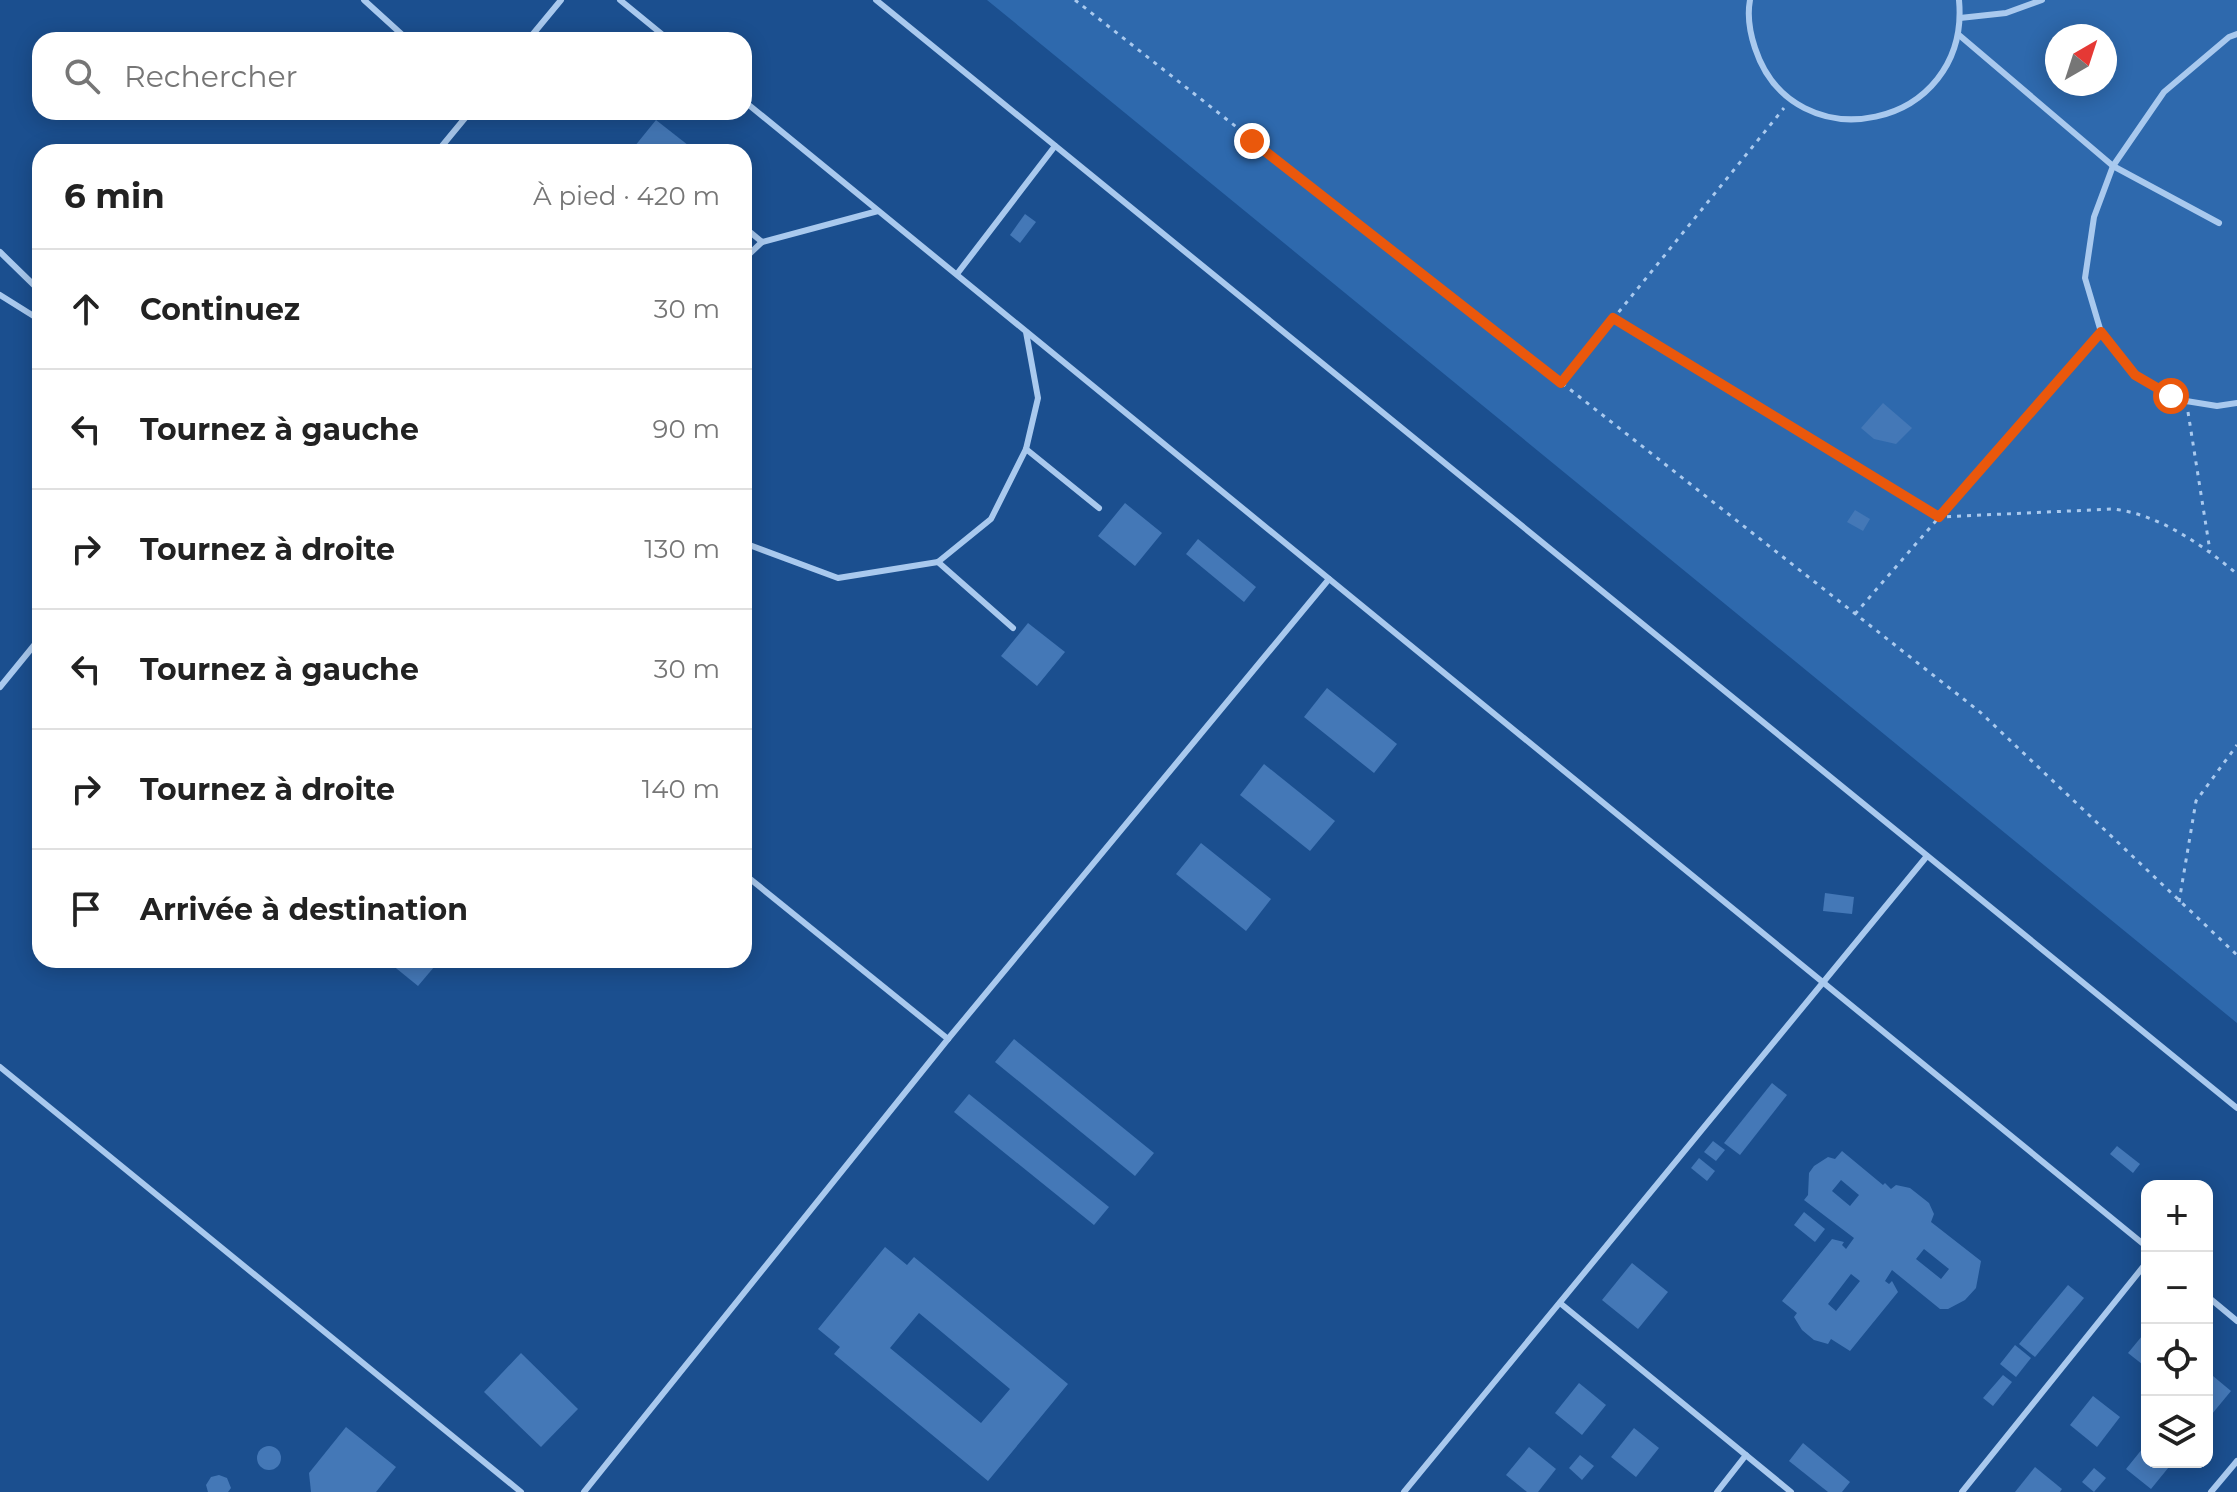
<!DOCTYPE html>
<html lang="fr">
<head>
<meta charset="utf-8">
<style>
  body { margin:0; font-family:Montserrat,sans-serif; background:#f2f2f2; color:#222 }
  .controls { position:absolute; right:24px; bottom:24px; display:grid; overflow:hidden; border-radius:16px; box-shadow:0 4px 20px #0003 }
  .controls button { width:72px; height:72px; display:grid; place-items:center; padding:0; border:0; border-bottom:2px solid #e0e0e0; background:#fff; color:#222; font:40px sans-serif }
  .compass { position:absolute; left:2045px; top:24px; width:72px; height:72px; border-radius:50%; background:#fff; box-shadow:0 4px 20px #0003; rotate:39deg }
  .stop { position:absolute; width:24px; height:24px; margin:-18px; border:6px solid #ea580c; border-radius:50%; background:#fff }
  .stop.end { background:#ea580c; border-color:#fff; box-shadow:0 2px 8px #0008 }
  .list { margin:0; padding:0; list-style:none }
  h2 { display:flex; justify-content:space-between; align-items:center; height:104px; margin:0; padding:0 32px; font-size:34px }
  h2 small { font-size:26px; font-weight:400; color:#767676 }
  .list li { display:grid; grid-template-columns:52px 1fr auto; gap:24px; align-items:center; box-sizing:border-box; height:120px; padding:0 32px; border-top:2px solid #e0e0e0 }
  .list b { display:block; font-size:30px; white-space:nowrap }
  .list em { font-size:26px; font-style:normal; color:#767676 }
  .icon { flex:none; width:44px; height:44px; fill:none; stroke:currentColor; stroke-width:2; stroke-linecap:round; stroke-linejoin:round }
  .map { position:relative; flex:none; width:2237px; height:1492px; overflow:hidden }
  .search { position:absolute; background:#fff; box-shadow:0 4px 20px #0003; left:32px; top:32px; width:720px; height:88px; display:flex; align-items:center; gap:20px; box-sizing:border-box; padding:0 28px; border-radius:24px; color:#767676; font-size:30px }
  .panel { position:absolute; background:#fff; box-shadow:0 4px 20px #0003; left:32px; top:144px; width:720px; height:824px; border-radius:24px }
  .map>svg:first-child { display:block }
</style>
</head>
<body>
<div class="map">
<svg width="2237" height="1492" viewBox="0 0 2237 1492">
  <rect width="100%" height="100%" fill="#1b4f8f"/>
  <path fill="#2e69ad" fill-rule="evenodd" d="M987,0H2237V1023ZM2057,36H2105V84H2057Z"/>
  <g fill="#4478b7" fill-rule="evenodd">
    <polygon points="656,120 693,149 691,152 630,152"/>
    <polygon points="1025,214 1036,222 1020,243 1010,235"/>
    <polygon points="1883,403 1912,428 1896,444 1874,439 1861,428"/>
    <polygon points="1125,503 1162,533 1135,566 1098,536"/>
    <polygon points="1855,510 1870,519 1863,531 1847,522"/>
    <polygon points="1198,539 1256,587 1244,602 1186,554"/>
    <polygon points="1028,623 1065,652 1037,686 1001,656"/>
    <polygon points="1327,688 1397,744 1374,773 1304,717"/>
    <polygon points="1264,764 1335,821 1310,851 1240,795"/>
    <polygon points="1201,843 1271,899 1246,931 1176,874"/>
    <polygon points="1825,893 1854,897 1852,914 1823,911"/>
    <polygon points="386,960 440,960 418,986"/>
    <polygon points="1014,1039 1154,1153 1135,1176 995,1062"/>
    <polygon points="1772,1083 1787,1095 1740,1155 1724,1143"/>
    <polygon points="969,1094 1109,1207 1094,1225 954,1112"/>
    <polygon points="1713,1141 1725,1150 1716,1161 1704,1152"/>
    <polygon points="2117,1146 2140,1164 2133,1173 2110,1154"/>
    <path d="M1842,1151L1883,1185L1885,1183L1891,1189L1896,1185L1910,1188L1929,1203L1934,1214L1931,1222L1981,1261L1976,1288L1965,1300L1948,1309H1940L1892,1270L1885,1281L1889,1284L1892,1281L1898,1292L1850,1351L1831,1339L1828,1344L1814,1340L1802,1330L1794,1317L1797,1313L1782,1301L1832,1239L1844,1242L1842,1245L1846,1249L1854,1238L1804,1200L1808,1195L1809,1173L1814,1166L1828,1157L1835,1159ZM1841,1180L1859,1195L1850,1206L1832,1191ZM1924,1249L1949,1269L1941,1279L1916,1259ZM1851,1274L1860,1281L1836,1311L1828,1304Z"/>
    <polygon points="1699,1158 1715,1171 1707,1181 1691,1168"/>
    <polygon points="1804,1212 1825,1229 1815,1242 1794,1225"/>
    <path d="M885,1247L907,1265L914,1257L1068,1384L988,1481L834,1354L840,1347L818,1329ZM919,1313L1010,1389L981,1423L890,1348Z"/>
    <polygon points="1632,1263 1668,1292 1638,1329 1602,1300"/>
    <polygon points="2068,1285 2084,1298 2035,1357 2019,1344"/>
    <polygon points="2147,1330 2147,1368 2128,1353"/>
    <polygon points="2015,1345 2031,1358 2016,1377 2000,1364"/>
    <polygon points="521,1353 578,1409 541,1447 484,1392"/>
    <polygon points="2207,1371 2231,1391 2207,1420"/>
    <polygon points="2003,1375 2012,1382 1993,1406 1983,1398"/>
    <polygon points="1579,1383 1606,1405 1582,1435 1555,1413"/>
    <polygon points="2093,1396 2120,1417 2097,1447 2070,1425"/>
    <polygon points="346,1427 396,1467 376,1492 311,1492 309,1473"/>
    <polygon points="1634,1428 1659,1448 1636,1477 1611,1457"/>
    <polygon points="1803,1443 1850,1482 1842,1492 1828,1492 1789,1461"/>
    <polygon points="2147,1443 2147,1462 2173,1462 2151,1489 2126,1469"/>
    <circle cx="269" cy="1458" r="12"/>
    <polygon points="1529,1447 1556,1469 1538,1492 1527,1492 1506,1475"/>
    <polygon points="1580,1455 1594,1466 1582,1480 1569,1468"/>
    <polygon points="2035,1467 2062,1489 2060,1492 2015,1492"/>
    <polygon points="2094,1468 2106,1478 2094,1492 2082,1482"/>
    <polygon points="219,1475 227,1478 231,1488 228,1492 208,1492 206,1485 211,1477"/>
  </g>
  <g fill="none" stroke-linecap="round" stroke-linejoin="round">
    <g stroke="#a9c9ee" stroke-width="3" stroke-dasharray="4 6" stroke-linecap="butt">
      <polyline points="1075,0 1980,712 2237,955"/>
      <path d="M1613,318L1939,517L2113,509C2158,514 2203,545 2237,574"/>
      <polyline points="1562,382 1784,108"/>
      <polyline points="2188,412 2210,551"/>
      <polyline points="1855,614 2093,340"/>
      <polyline points="2179,902 2196,801 2237,745"/>
    </g>
    <g stroke="#a9c9ee" stroke-width="6">
      <polyline points="364,0 408,40"/>
      <polyline points="620,0 669,40"/>
      <polyline points="876,0 2237,1108"/>
      <path d="M1750,0C1747,16 1750,33 1755,48C1793,165 1971,130 1959,0"/>
      <polyline points="1960,18 2006,13 2042,0"/>
      <polyline points="2237,34 2229,37 2164,92 2113,166 2094,217 2085,278 2101,332 2135,375 2171,396 2186,401 2217,406 2237,403"/>
      <polyline points="1959,35 2113,166 2219,223"/>
      <polyline points="528,40 561,0"/>
      <polyline points="744,101 2147,1247"/>
      <polyline points="437,152 470,112"/>
      <polyline points="744,227 762,242"/>
      <polyline points="0,252 40,291"/>
      <polyline points="744,259 762,242 878,211"/>
      <polyline points="957,274 1055,146"/>
      <polyline points="0,295 40,320"/>
      <polyline points="1026,449 1099,508"/>
      <polyline points="744,543 838,578 938,562 991,519 1026,449 1038,398 1026,332"/>
      <polyline points="938,562 1013,628"/>
      <polyline points="0,687 40,638"/>
      <polyline points="744,874 948,1039"/>
      <polyline points="0,1067 521,1492"/>
      <polyline points="2207,1296 2237,1321"/>
      <polyline points="1560,1303 1791,1492"/>
      <polyline points="584,1492 948,1039 1329,579"/>
      <polyline points="1404,1492 1927,856"/>
      <polyline points="1717,1492 1746,1455"/>
      <polyline points="1962,1492 2147,1262"/>
      <polyline points="2211,1492 2237,1461"/>
    </g>
  </g>
  <g fill="none" stroke-linecap="round" stroke-linejoin="round">
    <polyline stroke="#ea580c" stroke-width="10" points="1252,141 1561,383 1613,318 1939,517 2101,332 2135,375 2171,396"/>
  </g>
</svg>
<div class="controls">
<button>+</button>
<button>−</button>
<button><svg class="icon" aria-label="locate" viewBox="0 0 24 24"><circle cx="12" cy="12" r="6"/><path d="M12 2v4M12 18v4M2 12h4M18 12h4"/></svg></button>
<button><svg class="icon" aria-label="layers" viewBox="0 0 24 24"><path d="M12 4l9 5-9 5-9-5zM3 14l9 5 9-5"/></svg></button>
</div>
<svg class="compass" viewBox="-18 -18 36 36"><path d="M0-13l5 13h-10z" fill="#e53935"/><path d="M0 13l5-13h-10z" fill="#767676"/></svg>
<div class="stop" style="left:2171px;top:396px"></div>
<div class="stop end" style="left:1252px;top:141px"></div>
<div class="search"><svg class="icon" aria-label="search" viewBox="0 0 24 24"><circle cx="10" cy="10" r="6"/><path d="M15 15l6 6"/></svg>Rechercher</div>
<section class="panel">
<h2>6 min<small>À pied · 420 m</small></h2>
<ul class="list">
<li><svg class="icon" aria-label="ahead" viewBox="0 0 24 24"><path d="M12 20V5M6 11l6-6 6 6"/></svg><div><b>Continuez</b></div><em>30 m</em></li>
<li><svg class="icon" aria-label="left" viewBox="0 0 24 24"><path d="M17 20v-9H6M10 6l-5 5 5 5"/></svg><div><b>Tournez à gauche</b></div><em>90 m</em></li>
<li><svg class="icon" aria-label="right" viewBox="0 0 24 24"><path d="M7 20v-9h11M14 6l5 5-5 5"/></svg><div><b>Tournez à droite</b></div><em>130 m</em></li>
<li><svg class="icon" aria-label="left" viewBox="0 0 24 24"><path d="M17 20v-9H6M10 6l-5 5 5 5"/></svg><div><b>Tournez à gauche</b></div><em>30 m</em></li>
<li><svg class="icon" aria-label="right" viewBox="0 0 24 24"><path d="M7 20v-9h11M14 6l5 5-5 5"/></svg><div><b>Tournez à droite</b></div><em>140 m</em></li>
<li><svg class="icon" aria-label="arrive" viewBox="0 0 24 24"><path d="M6 21V4h12l-3 4 3 4H6"/></svg><div><b>Arrivée à destination</b></div></li>
</ul>
</section>
</div>
</body>
</html>
